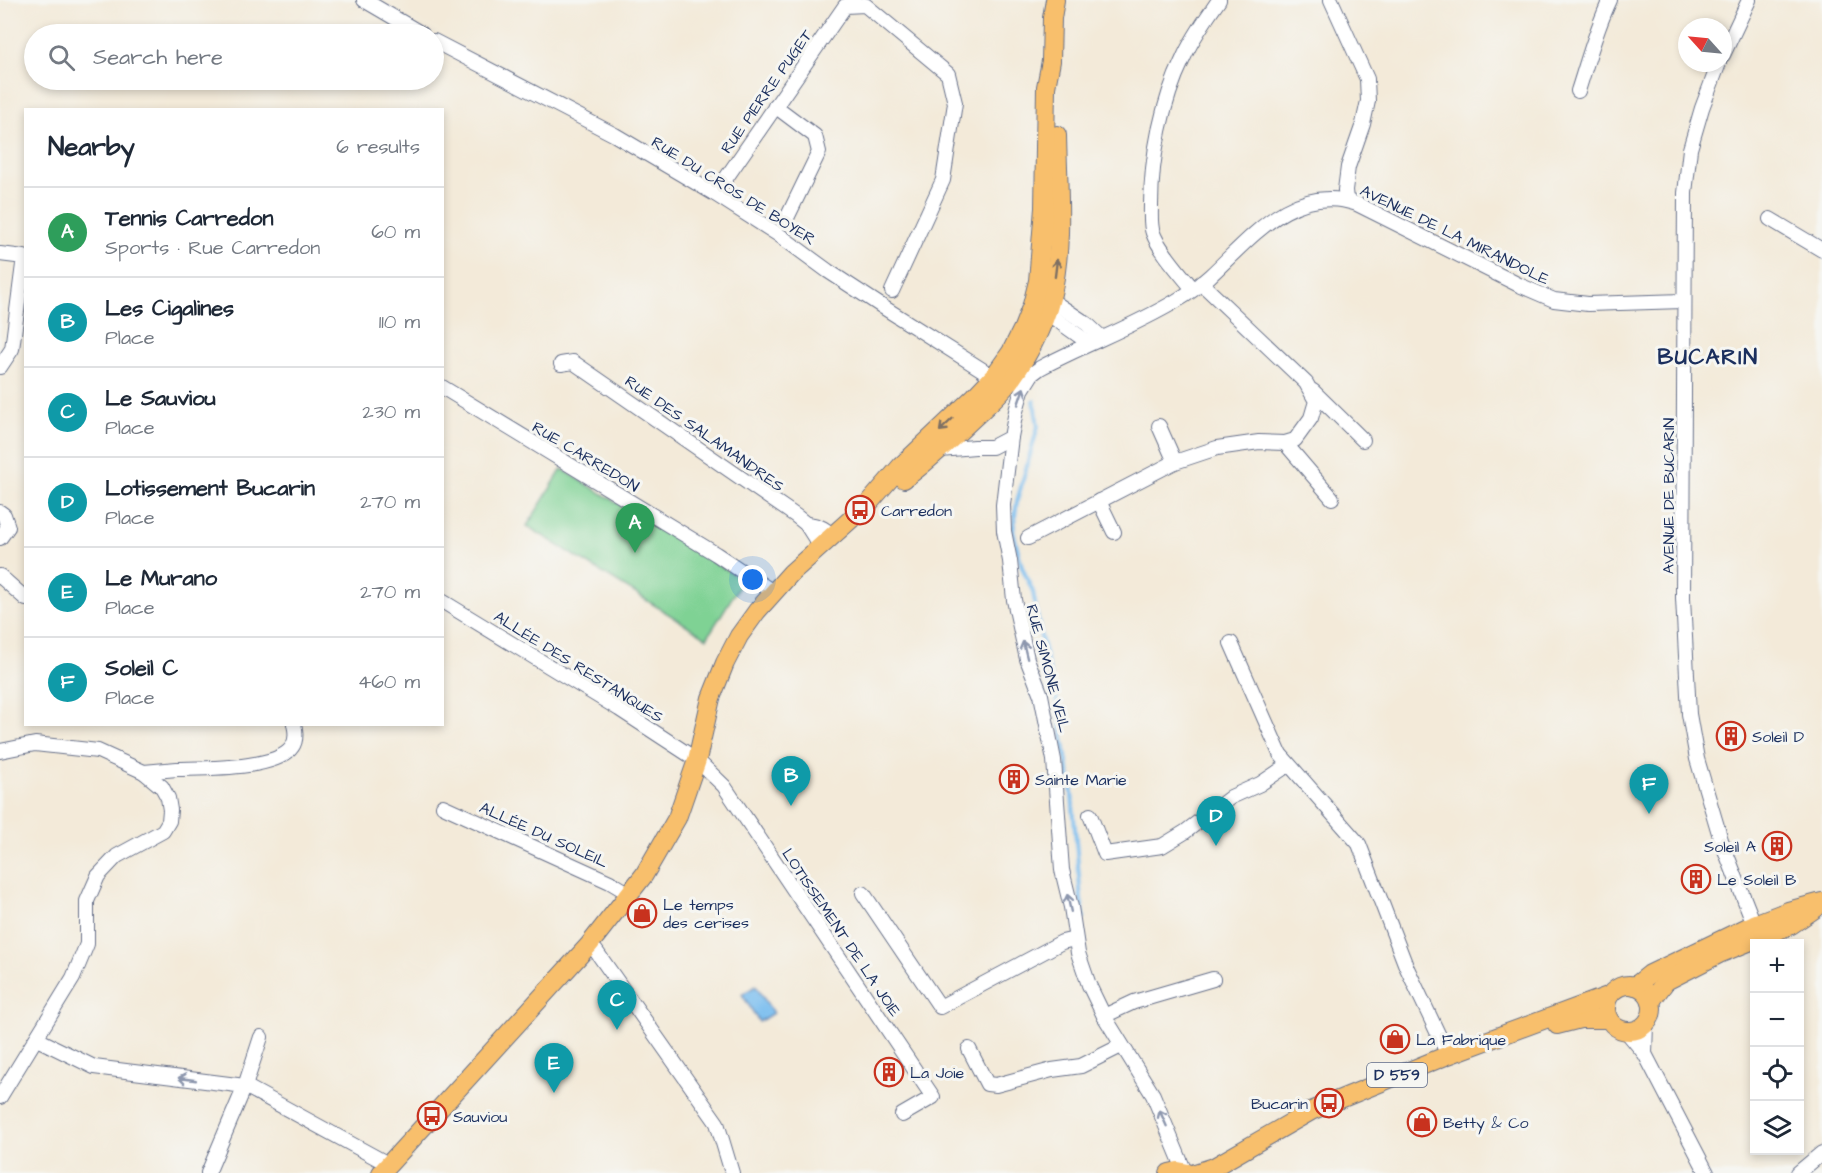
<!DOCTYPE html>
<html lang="en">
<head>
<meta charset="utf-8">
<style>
  body { margin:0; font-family:"Architects Daughter",sans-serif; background:#f2f2f3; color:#1f2937 }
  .controls { position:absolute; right:18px; bottom:18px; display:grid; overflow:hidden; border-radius:0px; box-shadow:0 3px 9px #0003 }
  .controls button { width:54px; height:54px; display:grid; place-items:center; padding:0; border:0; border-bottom:2px solid #e0e1e3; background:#fff; color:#1f2937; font:30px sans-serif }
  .compass { position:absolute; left:1678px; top:18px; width:54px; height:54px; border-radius:50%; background:#fff; box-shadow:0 3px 9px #0003; rotate:297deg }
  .you { position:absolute; left:753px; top:580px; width:21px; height:21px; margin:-15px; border:4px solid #fff; border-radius:50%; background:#1a73e8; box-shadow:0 0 0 9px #1a73e833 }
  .badge { display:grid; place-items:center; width:39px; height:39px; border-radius:50%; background:#0b8043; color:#fff; font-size:20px; font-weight:700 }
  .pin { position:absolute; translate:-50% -50px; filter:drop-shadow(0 2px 3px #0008) }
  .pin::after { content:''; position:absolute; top:32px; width:21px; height:18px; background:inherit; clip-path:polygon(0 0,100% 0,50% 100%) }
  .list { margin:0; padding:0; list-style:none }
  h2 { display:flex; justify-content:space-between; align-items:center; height:78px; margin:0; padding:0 24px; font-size:26px }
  h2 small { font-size:20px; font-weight:400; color:#747a83 }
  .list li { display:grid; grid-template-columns:39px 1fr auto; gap:18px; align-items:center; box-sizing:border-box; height:90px; padding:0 24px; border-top:2px solid #e0e1e3 }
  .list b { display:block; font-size:22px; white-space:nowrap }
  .list p { margin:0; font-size:20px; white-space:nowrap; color:#747a83 }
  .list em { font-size:20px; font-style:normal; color:#747a83 }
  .icon { flex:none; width:33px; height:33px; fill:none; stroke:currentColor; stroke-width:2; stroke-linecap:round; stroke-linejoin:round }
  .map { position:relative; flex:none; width:1822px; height:1173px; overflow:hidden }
  .search { position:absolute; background:#fff; box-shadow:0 3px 9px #0003; left:24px; top:24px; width:420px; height:66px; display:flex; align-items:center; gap:15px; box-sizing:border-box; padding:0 21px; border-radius:33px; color:#747a83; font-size:22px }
  .panel { position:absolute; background:#fff; box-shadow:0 3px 9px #0003; left:24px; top:108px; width:420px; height:618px; border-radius:0px }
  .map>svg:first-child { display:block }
</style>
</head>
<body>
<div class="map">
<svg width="1822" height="1173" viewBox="0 0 1822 1173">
  <rect width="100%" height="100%" fill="#f6f6f2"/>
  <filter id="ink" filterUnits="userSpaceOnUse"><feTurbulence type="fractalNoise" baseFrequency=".0167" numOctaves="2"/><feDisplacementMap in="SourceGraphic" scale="12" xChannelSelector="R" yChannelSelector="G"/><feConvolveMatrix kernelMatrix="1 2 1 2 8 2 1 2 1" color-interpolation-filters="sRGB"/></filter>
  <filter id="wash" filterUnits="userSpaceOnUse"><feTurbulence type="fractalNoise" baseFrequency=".008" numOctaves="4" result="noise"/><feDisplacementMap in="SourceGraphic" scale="24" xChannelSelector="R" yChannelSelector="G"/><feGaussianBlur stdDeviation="1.35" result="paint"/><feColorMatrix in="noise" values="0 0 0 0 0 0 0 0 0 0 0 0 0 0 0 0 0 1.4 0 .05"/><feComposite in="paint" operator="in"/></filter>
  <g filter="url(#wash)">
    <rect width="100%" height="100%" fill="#f3ead9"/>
    <polygon fill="#7fd294" stroke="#4d8079" stroke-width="1.5" points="562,469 743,580 707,638 527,526"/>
    <polygon fill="#79bdef" stroke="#4a76a6" stroke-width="1.5" points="756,986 773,1013 759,1022 742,994"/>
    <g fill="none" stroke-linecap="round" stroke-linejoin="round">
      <polyline stroke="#79bdef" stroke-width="4" points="1034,401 1038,426 1017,501 1013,531 1022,567 1033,592 1041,637 1057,701 1072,794 1081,900 1084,917"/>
    </g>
  </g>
  <g filter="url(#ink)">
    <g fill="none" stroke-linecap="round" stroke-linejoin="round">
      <g stroke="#677089" stroke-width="16">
        <g id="minor">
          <polyline points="364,0 422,34"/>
          <polyline points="1331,0 1367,79 1368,101 1363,124 1348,167 1345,190 1346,200"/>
          <polyline points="434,41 615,135 715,194 779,235 828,271 883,307 1000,381"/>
          <polyline points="1723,55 1749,0"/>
          <polyline points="1719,63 1702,108 1690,149 1685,193 1683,598 1689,714 1697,759 1721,840 1754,924"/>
          <path d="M1578,91C1588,60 1596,29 1610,0"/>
          <polyline points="775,106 815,136 819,152 786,220"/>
          <polyline points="715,194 845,6 865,5 948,74 955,103 943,180 892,291"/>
          <polyline points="1770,219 1822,250"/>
          <polyline points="0,254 24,257 12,349 0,367"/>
          <path d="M1193,289C1181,274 1159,250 1153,233C1150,225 1151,214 1151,205C1151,158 1162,102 1183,59C1192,38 1206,19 1219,0"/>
          <polyline points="1043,303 1051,300 1087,324 1101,337"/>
          <polyline points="1043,307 1047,313 1089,343"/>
          <polyline points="561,364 573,362 796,516 806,524 820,546"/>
          <polyline points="442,387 716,554 773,592"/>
          <polyline points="1313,391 1363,440"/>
          <polyline points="1159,426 1175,462"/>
          <polyline points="1285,443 1332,498"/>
          <polyline points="940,450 975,447 992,447 1011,437"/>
          <polyline points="1099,501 1114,532"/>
          <polyline points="0,512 4,515 8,527 0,538"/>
          <path d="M806,524C817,525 824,527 831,535"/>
          <polyline points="1028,538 1175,462 1217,448 1259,442 1285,443 1295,440 1311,418 1316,401 1306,383 1201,283"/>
          <polyline points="0,576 26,599"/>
          <polyline points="442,601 619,709 697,760 724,786 933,1097 902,1115"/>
          <polyline points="1231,643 1280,754 1359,844 1406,966 1448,1055"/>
          <polyline points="0,751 35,744 98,751 144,772 162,787 168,798 170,810 169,821 163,831 117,856 98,876 87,901 87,944 73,978 0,1097"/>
          <path d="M144,772C155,771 166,770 177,769C202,768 277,770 292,747C297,740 296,732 294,724"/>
          <polyline points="443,806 610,882 630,894"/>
          <polyline points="1090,815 1105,854 1162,846 1185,832 1231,797 1260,784 1288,765"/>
          <polyline points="863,893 940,1007 1062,942 1075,939"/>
          <polyline points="589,945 596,951 717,1123 732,1173"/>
          <polyline points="1104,1016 1134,1002 1213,979"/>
          <polyline points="1626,1031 1645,1054 1707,1173"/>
          <polyline points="37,1039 94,1067 245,1086 386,1163"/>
          <polyline points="969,1049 987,1084 996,1085 1052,1070 1081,1066 1121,1046"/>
          <polyline points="1645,1054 1646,1023"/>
          <path d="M1185,1172L1153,1095L1104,1016L1089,985L1078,953L1071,907L1062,870L1054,760L1041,695L1027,659L1014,600L1010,561L1004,531L1003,505L1011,437L1016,411L1022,390L1032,374L1040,368C1085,344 1133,327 1176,301C1188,294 1200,285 1210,276C1251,238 1294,182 1357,204L1519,285L1554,300L1588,304L1683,301"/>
          <polyline points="208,1173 245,1086 261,1037"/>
          <polyline points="1798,1173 1822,1153"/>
        </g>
      </g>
      <g stroke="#677089" stroke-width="20">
        <g id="major">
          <path d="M904,479C925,464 944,446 963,428C977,414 992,402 1005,387C1024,364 1044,327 1051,298C1064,245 1058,189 1057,135"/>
          <circle cx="1629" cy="1008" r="23"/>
          <polyline points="1635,986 1650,974 1754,924 1788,911 1822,902"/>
          <polyline points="1651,1001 1666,981 1719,954 1791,925 1816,908"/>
          <polyline points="1557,1025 1580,1019 1608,1019"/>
          <polyline points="381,1173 589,945 644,875 677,818 697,760 711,698 725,663 739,636 757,611 791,573 869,503 901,466 975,396 994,376 1011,352 1023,328 1032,305 1038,281 1044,208 1046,87 1051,61 1052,18 1055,0"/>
          <polyline points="1169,1173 1178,1171 1188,1173"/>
          <polyline points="1195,1173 1214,1167 1311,1111 1448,1055 1608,996"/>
        </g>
      </g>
      <use href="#minor" stroke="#fff" stroke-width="14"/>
      <use href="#major" stroke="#f8bf6c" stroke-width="18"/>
    </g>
    <defs><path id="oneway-shaft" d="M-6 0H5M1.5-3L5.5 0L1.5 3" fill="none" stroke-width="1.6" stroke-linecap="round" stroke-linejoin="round" transform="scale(1.5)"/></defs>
    <g stroke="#7e7064">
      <use href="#oneway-shaft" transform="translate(1056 268) rotate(-83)"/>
      <use href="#oneway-shaft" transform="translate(946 425) rotate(136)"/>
    </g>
    <g stroke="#8d97ae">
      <use href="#oneway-shaft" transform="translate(1021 396) rotate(-71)"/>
      <use href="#oneway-shaft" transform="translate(1025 650) rotate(-104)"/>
      <use href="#oneway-shaft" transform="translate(1069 903) rotate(-102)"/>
      <use href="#oneway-shaft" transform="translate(187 1079) rotate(-172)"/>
      <use href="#oneway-shaft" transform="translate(1163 1118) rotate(-114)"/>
    </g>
  </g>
  <defs>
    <g id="bus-ring" transform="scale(1.5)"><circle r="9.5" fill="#f6f6f2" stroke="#c8321e" stroke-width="1.5"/><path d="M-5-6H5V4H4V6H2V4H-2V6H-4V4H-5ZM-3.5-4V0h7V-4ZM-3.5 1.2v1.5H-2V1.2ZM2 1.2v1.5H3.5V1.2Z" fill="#c8321e"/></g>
    <g id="building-ring" transform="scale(1.5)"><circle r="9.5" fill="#f6f6f2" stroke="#c8321e" stroke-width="1.5"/><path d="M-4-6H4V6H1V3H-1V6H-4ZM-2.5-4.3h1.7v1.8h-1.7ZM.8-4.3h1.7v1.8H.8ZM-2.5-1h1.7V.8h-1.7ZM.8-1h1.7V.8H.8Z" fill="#c8321e"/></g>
    <g id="shop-ring" transform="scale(1.5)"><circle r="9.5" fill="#f6f6f2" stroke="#c8321e" stroke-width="1.5"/><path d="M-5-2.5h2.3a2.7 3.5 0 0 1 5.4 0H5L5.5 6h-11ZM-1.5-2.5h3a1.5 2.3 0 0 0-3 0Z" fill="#c8321e"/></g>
  </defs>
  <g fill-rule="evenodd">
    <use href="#bus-ring" x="860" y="510"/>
    <use href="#building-ring" x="1731" y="736"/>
    <use href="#building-ring" x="1014" y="779"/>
    <use href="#building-ring" x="1777" y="846"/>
    <use href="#building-ring" x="1696" y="879"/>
    <use href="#shop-ring" x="642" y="913"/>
    <use href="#shop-ring" x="1395" y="1039"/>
    <use href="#building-ring" x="889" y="1072"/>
    <use href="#bus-ring" x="1329" y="1103"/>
    <use href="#bus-ring" x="432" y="1116"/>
    <use href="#shop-ring" x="1422" y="1122"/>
  </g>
  <g text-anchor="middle" stroke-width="6" stroke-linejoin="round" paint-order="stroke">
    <rect fill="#f6f6f2" stroke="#5d6b8a" stroke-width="1.5" x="1367" y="1063" width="60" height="24" rx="4.5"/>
    <g font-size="15" font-weight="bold" fill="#1b2f5e">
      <text x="1397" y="1080">D 559</text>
    </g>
    <g font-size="16" fill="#1b2f5e" stroke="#f6f6f2">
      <text transform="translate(766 91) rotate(-55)" y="6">RUE PIERRE PUGET</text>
      <text transform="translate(734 190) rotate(32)" y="6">RUE DU CROS DE BOYER</text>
      <text transform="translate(1455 234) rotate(26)" y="6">AVENUE DE LA MIRANDOLE</text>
      <text transform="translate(705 433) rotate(35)" y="6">RUE DES SALAMANDRES</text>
      <text transform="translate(586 456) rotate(31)" y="6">RUE CARREDON</text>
      <text transform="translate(1668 496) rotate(-90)" y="6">AVENUE DE BUCARIN</text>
      <text transform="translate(579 666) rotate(32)" y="6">ALLÉE DES RESTANQUES</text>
      <text transform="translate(1049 668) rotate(75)" y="6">RUE SIMONE VEIL</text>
      <text transform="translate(544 834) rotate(24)" y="6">ALLÉE DU SOLEIL</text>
      <text transform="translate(842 932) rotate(56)" y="6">LOTISSEMENT DE LA JOIE</text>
    </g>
    <g font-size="16" fill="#1b2f5e" stroke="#f6f6f2" text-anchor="start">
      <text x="881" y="516">Carredon</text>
      <text x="1752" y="742">Soleil D</text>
      <text x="1035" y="785">Sainte Marie</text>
      <text x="1756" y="852" text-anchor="end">Soleil A</text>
      <text x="1717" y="885">Le Soleil B</text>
      <text x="663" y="910">Le temps<tspan x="663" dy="18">des cerises</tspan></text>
      <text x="1416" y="1045">La Fabrique</text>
      <text x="910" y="1078">La Joie</text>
      <text x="1308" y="1109" text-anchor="end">Bucarin</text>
      <text x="453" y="1122">Sauviou</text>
      <text x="1443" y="1128">Betty &amp; Co</text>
    </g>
    <g font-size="22" font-weight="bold" letter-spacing="1.5" fill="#1b2f5e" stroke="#f6f6f2">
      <text x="1708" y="364">BUCARIN</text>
    </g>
  </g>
</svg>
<div class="controls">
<button>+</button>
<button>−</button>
<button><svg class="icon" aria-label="locate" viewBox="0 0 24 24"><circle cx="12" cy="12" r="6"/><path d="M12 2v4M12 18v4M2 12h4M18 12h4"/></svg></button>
<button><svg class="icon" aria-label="layers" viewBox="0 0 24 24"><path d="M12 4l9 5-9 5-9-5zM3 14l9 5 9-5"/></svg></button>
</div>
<svg class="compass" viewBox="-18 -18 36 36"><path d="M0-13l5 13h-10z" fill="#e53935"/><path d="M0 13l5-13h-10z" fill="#747a83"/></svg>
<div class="you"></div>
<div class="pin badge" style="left:635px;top:553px;background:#2e9e5b">A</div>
<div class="pin badge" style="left:791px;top:806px;background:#0f9aa8">B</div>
<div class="pin badge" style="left:617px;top:1030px;background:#0f9aa8">C</div>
<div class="pin badge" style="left:1216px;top:846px;background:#0f9aa8">D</div>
<div class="pin badge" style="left:554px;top:1093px;background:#0f9aa8">E</div>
<div class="pin badge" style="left:1649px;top:814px;background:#0f9aa8">F</div>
<div class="search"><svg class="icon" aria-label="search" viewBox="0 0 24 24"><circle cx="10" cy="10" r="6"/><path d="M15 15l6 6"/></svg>Search here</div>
<section class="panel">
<h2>Nearby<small>6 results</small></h2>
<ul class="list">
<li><span class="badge" style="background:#2e9e5b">A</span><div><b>Tennis Carredon</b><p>Sports · Rue Carredon</p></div><em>60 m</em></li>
<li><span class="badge" style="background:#0f9aa8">B</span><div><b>Les Cigalines</b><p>Place</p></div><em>110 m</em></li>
<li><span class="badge" style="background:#0f9aa8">C</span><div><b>Le Sauviou</b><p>Place</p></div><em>230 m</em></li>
<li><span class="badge" style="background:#0f9aa8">D</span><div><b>Lotissement Bucarin</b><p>Place</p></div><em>270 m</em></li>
<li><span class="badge" style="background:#0f9aa8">E</span><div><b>Le Murano</b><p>Place</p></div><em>270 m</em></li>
<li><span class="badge" style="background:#0f9aa8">F</span><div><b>Soleil C</b><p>Place</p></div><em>460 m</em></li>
</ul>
</section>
</div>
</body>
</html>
